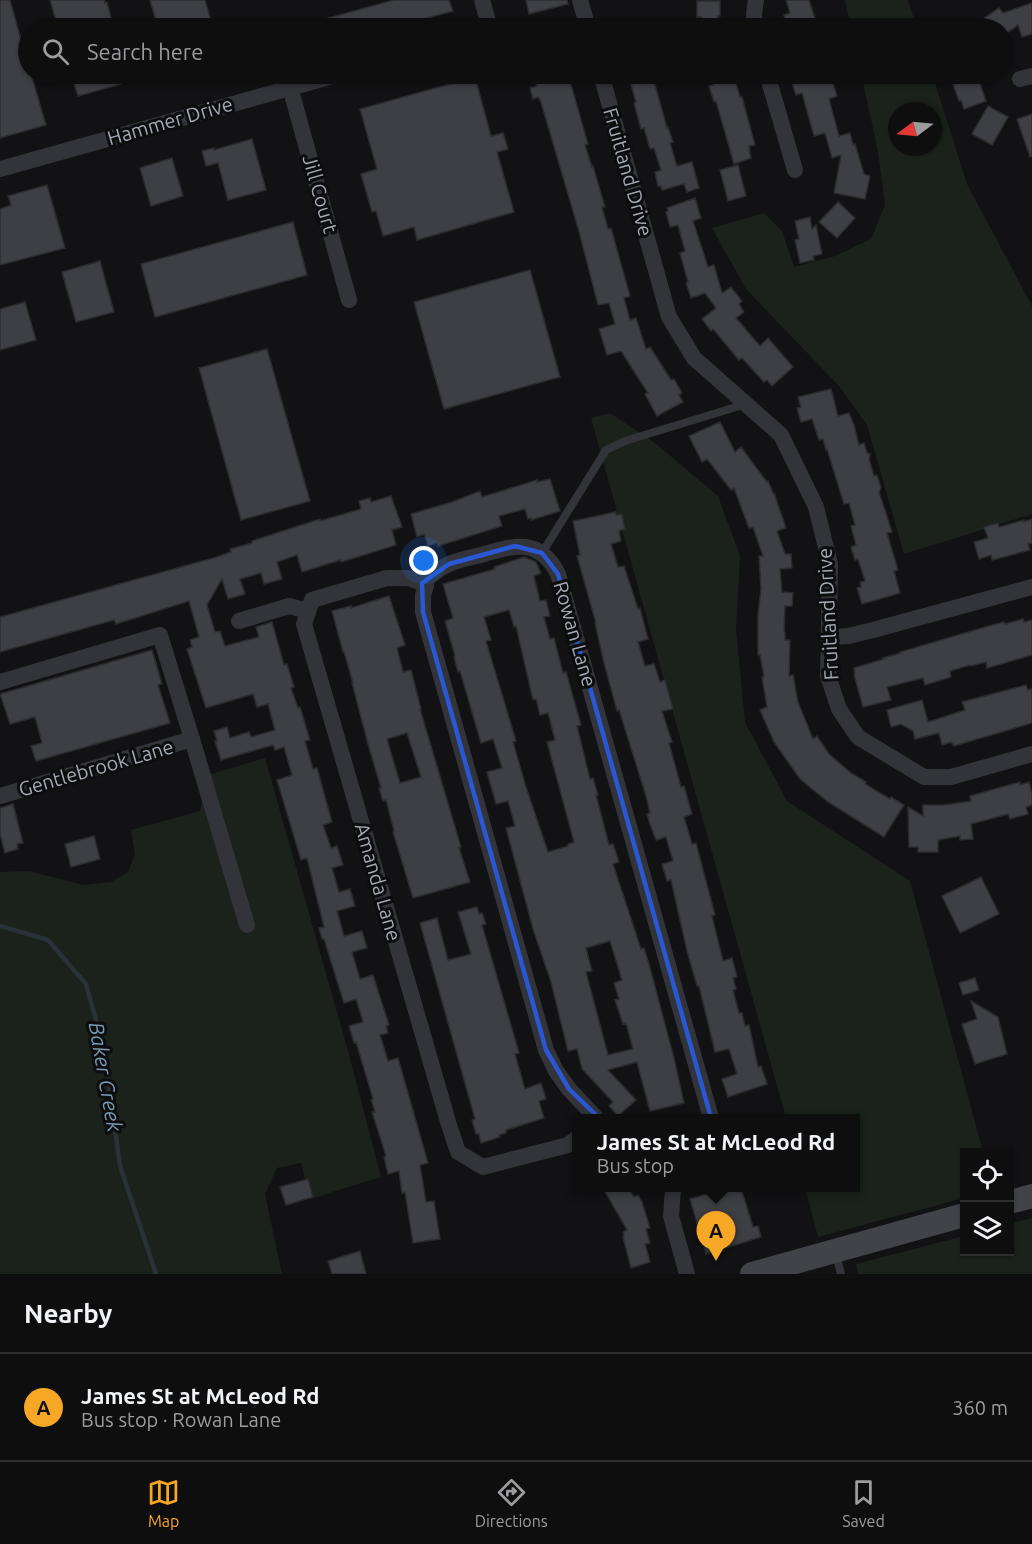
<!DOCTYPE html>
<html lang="en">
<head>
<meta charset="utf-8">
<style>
  body { margin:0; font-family:Ubuntu,sans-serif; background:#171718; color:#f1f3f6 }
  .controls { position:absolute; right:18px; bottom:18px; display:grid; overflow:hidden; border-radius:0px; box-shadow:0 2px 4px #0004 }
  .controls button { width:54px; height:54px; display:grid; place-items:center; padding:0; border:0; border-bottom:2px solid #2e2e2f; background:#0e0e0f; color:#f1f3f6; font:30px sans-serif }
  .compass { position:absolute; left:888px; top:102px; width:54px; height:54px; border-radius:50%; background:#0e0e0f; box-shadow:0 2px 4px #0004; rotate:254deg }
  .you { position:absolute; left:424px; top:561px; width:21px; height:21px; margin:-15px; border:4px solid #fff; border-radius:50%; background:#1a73e8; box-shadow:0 0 0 9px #1a73e833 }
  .badge { display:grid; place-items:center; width:39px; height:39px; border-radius:50%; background:#f7a726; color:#111; font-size:20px; font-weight:700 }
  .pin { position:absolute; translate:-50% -50px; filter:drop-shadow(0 2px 3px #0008) }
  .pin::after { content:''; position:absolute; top:32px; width:21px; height:18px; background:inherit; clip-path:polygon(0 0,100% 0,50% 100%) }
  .popup { position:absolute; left:572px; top:1114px; width:288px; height:78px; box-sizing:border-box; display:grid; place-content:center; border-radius:0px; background:#0e0e0f; filter:drop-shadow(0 2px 4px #0005); font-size:20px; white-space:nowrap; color:#9b9c9e }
  .popup b { font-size:22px; color:#f1f3f6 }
  .popup::after { content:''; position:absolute; left:50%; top:100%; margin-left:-12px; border:12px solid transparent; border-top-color:#0e0e0f }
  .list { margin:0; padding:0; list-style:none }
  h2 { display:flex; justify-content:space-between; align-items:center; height:78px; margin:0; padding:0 24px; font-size:26px }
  h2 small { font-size:20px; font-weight:400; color:#9b9c9e }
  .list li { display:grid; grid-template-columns:39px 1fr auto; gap:18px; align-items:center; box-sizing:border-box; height:108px; padding:0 24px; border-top:2px solid #2e2e2f }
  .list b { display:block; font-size:22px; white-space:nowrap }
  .list p { margin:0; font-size:20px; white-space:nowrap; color:#9b9c9e }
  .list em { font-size:20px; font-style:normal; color:#9b9c9e }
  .icon { flex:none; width:33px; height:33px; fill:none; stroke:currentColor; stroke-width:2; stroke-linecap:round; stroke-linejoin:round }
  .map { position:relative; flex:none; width:1032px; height:1274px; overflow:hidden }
  .search { position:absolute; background:#0e0e0f; box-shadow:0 2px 4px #0004; left:18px; right:18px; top:18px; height:66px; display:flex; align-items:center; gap:15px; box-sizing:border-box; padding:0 21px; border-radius:33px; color:#9b9c9e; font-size:22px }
  .sheet { height:186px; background:#0e0e0f }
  nav { display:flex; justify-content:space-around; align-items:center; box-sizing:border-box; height:84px; border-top:2px solid #2e2e2f; background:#0e0e0f; font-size:16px; color:#9b9c9e }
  nav a { display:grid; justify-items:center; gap:3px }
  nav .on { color:#f7a726 }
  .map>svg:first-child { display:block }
</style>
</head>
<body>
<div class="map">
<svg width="1032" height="1274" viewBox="0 0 1032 1274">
  <rect width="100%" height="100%" fill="#121214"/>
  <g fill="#1a221b" fill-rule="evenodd">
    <polygon points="845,0 908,0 917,28 851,28"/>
    <path d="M861,74H932L967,184L1032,306V514L904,554L867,425L839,386L746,289L712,228L764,213L782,231L794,267L835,256L871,239L885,205L878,151ZM897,111H933V147H897Z"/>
    <polygon points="610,413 655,443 718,496 740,556 736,629 745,722 787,801 910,881 983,1152 964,1152 964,1198 818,1237 805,1188 855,1188 855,1118 786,1118 591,418"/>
    <polygon points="265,758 350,1058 381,1177 310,1199 301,1163 277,1168 265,1194 282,1274 0,1274 0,872 29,871 83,885 111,882 128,872 135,854 131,830 200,811 208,775"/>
    <polygon points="1032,1218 1032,1274 858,1274 856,1264 964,1236 964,1252 1010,1252 1010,1224"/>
  </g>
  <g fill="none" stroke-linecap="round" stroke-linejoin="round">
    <polyline stroke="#283238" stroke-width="4.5" points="0,926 48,940 86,984 104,1049 120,1166 156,1274"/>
  </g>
  <g fill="#3e3f44" stroke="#2c2c30" stroke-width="1.5" fill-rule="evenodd">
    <polygon points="0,0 10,0 28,65 28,74 31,74 46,125 0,138"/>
    <polygon points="50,0 104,0 105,3 107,2 112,22 110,23 112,28 58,28"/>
    <polygon points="150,0 205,0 213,28 158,28"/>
    <polygon points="394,0 449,0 453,11 390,28 303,28 303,25"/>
    <polygon points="526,0 567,0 568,4 529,14"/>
    <polygon points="786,0 809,0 818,28 787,28 784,15 790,13"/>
    <polygon points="697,1 720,1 720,16 718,16 718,28 701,28 701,17 697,17"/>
    <polygon points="1032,3 1032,34 1022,37 1018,25 1004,35 1004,28 970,28 999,8 1003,13"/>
    <polygon points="71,74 145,74 146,77 78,96"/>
    <polygon points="542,74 568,74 588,144 585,145 592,167 593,166 605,207 602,207 608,229 611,228 630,296 624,298 630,320 636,318 646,349 650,347 671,380 674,379 682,393 679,395 683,402 657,416 645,394 648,393 621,351 607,355 599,329 615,324 609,303 598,305 578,228 540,99 539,100 538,97 533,99 530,88 537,86 534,76"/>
    <polygon points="633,74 652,74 667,128 668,127 673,142 670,143 677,166 692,162 699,188 687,192 684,184 662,190 661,186 658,186 655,172 661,170 654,148 650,149 644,128 641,129 634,103 636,102 630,81 635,80"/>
    <polygon points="710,74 728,74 730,81 735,80 740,97 742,97 755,145 749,146 750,150 749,150 751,158 734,164 716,101 714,102 709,86 713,85"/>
    <polygon points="789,74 830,74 837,96 829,99 839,136 850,133 853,145 855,144 864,174 870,176 865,199 834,193 841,155 832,158 825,133 814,136 802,93 796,95"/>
    <polygon points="977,75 986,101 964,109 961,100 959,101 953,84"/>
    <polygon points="475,77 491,136 503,133 508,149 497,152 514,212 417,240 414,227 383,236 376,211 372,212 361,174 377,169 360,109"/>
    <polygon points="988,106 1008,117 992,145 972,134"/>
    <polygon points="1032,114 1032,156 1030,157 1017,119"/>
    <polygon points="252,139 266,190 228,200 218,163 206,166 202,151 214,148 214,150"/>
    <polygon points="172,158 183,196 151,206 140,168"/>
    <polygon points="738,165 746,196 728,201 720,170"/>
    <polygon points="47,185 65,248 0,265 0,209 11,205 8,196"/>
    <polygon points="695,198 701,218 693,221 708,267 714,265 722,293 731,287 742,301 739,304 744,312 736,318 760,346 768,338 793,367 772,386 767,380 764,382 742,358 739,360 713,329 711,331 702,319 716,308 705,293 691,298 686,283 688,282 680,253 685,251 678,225 670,227 666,212 668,211 667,208"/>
    <polygon points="838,202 855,218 837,238 819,222"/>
    <polygon points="810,217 812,229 816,225 822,254 813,256 814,260 800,263 795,240 799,239 795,221"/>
    <polygon points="293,222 307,275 155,317 141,264"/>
    <polygon points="100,261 114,312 76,322 62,272"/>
    <polygon points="530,270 560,377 444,409 414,302"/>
    <polygon points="25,302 36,340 0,350 0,309"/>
    <polygon points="267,349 310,501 241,520 199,368"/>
    <polygon points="831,389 838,416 849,413 854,425 859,445 864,443 867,453 870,454 869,459 874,476 877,475 881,488 879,492 892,532 887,533 898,570 894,571 900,593 862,604 857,588 861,587 860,582 865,581 858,559 855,560 851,547 856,545 851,526 855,525 849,503 844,504 827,449 826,450 823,439 819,440 812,419 801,422 797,408 801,407 798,397"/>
    <polygon points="720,422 735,452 741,447 767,482 768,481 773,493 774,493 786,528 777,531 785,554 791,554 792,568 780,569 782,592 793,593 792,606 785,606 784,632 785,632 785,640 790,640 789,676 793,675 798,702 813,739 817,736 829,754 851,773 866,782 865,784 890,799 891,797 904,805 884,837 828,802 800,779 774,742 760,710 767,707 762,677 764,677 760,655 758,655 758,614 761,589 759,556 763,556 753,527 749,528 734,488 731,490 707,459 702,462 689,436"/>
    <polygon points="550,479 560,511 531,520 531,518 528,519 525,509 499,516 502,526 438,546 437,543 428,546 424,534 417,537 411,514 452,502 480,491 482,497 537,480 537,482"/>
    <polygon points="391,496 402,527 392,530 396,545 341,562 340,560 302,572 297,555 277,562 282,579 264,584 261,573 240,579 245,594 228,599 222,579 207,605 215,632 220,631 225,646 259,637 256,627 272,622 284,665 287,664 294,687 291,688 298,708 300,707 310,740 305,741 313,769 317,768 332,822 323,825 331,848 337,846 343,865 332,868 339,892 350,889 355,906 337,911 344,936 362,931 367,948 352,952 360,979 373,975 389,1025 386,1026 388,1033 380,1035 388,1061 398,1058 428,1163 420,1165 426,1202 434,1201 440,1239 413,1243 405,1192 402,1193 399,1171 388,1174 384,1157 386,1156 372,1112 375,1112 371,1100 373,1099 356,1042 354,1043 349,1026 363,1022 356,999 344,1003 324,939 322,939 319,928 324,927 307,858 301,860 277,780 292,775 284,747 275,750 273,745 221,760 215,741 217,741 214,731 227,727 230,738 249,732 251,737 275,730 268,704 257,707 253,694 206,708 187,649 192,647 190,640 199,637 189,601 116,624 114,620 0,652 0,617 217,557 231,552 230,549 252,543 252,541 320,519 320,521 361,509 359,501 370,498 371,502"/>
    <polygon points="616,512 616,515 622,514 625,529 619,531 621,541 611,544 618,567 624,566 638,609 640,608 648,639 638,642 645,666 654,664 660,682 665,680 673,709 662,711 672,742 669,743 681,787 684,786 692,814 684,817 692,844 696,843 715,915 712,916 723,961 732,958 737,977 733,978 736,989 733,990 739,1013 742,1013 745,1026 749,1025 758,1067 761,1066 767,1084 728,1097 722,1079 737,1074 729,1049 715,1052 699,986 697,986 687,951 671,880 667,881 662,864 673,861 666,837 656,840 650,824 647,814 650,813 646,796 619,710 617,711 603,659 595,623 596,623 577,556 580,555 573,521"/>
    <polygon points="1032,519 1032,543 1028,544 1030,550 992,560 991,555 979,559 974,542 988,538 984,527 998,523 999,527 1024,520 1024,522"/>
    <path d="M524,557L536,562L541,573L534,576L540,601L546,600L550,616L544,617L550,639L554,638L563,673L566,672L581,725L577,726L590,779L593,778L598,795H596L609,845L613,844L619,862L613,864L641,949L644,948L649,964L674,1058L684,1103L650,1111L637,1062L608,1070L636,1100L618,1116L609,1106L613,1102L582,1069L577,1049L568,1051L551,982L533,929L506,828L515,826L508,801L496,804L487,772L502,768L493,739L481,743L460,671L458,672L454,657L455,656L445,621L453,618L443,584L495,569L494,567ZM509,610L514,627L516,626L533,700L536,699L540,715L548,713L555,740L547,742L574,842L568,844V846L548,852L526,787L513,742L516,741L486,641L491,640L484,617ZM610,941L622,980L614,983L619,999L615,1000L623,1024L626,1023L633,1049L608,1055L586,972L592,971L586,948Z"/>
    <path d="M389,596L405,645L397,648L403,672L411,670L421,709H420L461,847L459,848L470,882L413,898L393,832L394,831L386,800L383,801L379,788H381L368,744L352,683H353L344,652H343L332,611L351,606V608ZM407,733L421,777L400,783L387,739Z"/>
    <polygon points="1023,619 1024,622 1032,620 1032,655 987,668 986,662 971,666 970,665 950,671 951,677 925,685 923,678 887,687 891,700 863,707 854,675 855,674 854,668 884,659 883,658 901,653 900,652 989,626 1004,622 1005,624"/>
    <polygon points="152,650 162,684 158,685 170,723 36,761 31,746 42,743 35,717 10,724 0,694"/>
    <polygon points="1026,685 1028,690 1032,689 1032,723 954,746 951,742 942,745 939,733 915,739 913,731 901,724 891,727 887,710 922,700 928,722 965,710 962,702"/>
    <polygon points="1020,782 1020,785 1029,782 1032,794 1032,805 1026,807 1028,814 1010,819 1008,814 971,824 973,839 960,840 960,836 938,840 938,852 918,852 918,847 909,847 908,807 923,816 923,805 944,805 971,801 970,796"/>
    <polygon points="13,804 23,843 17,844 18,849 5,853 0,834 0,808"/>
    <polygon points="94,836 100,859 71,867 65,844"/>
    <polygon points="981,877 999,914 960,933 942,896"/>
    <polygon points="477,907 479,914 482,913 486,924 482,925 519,1053 515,1054 525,1089 541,1083 546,1099 539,1101 544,1118 506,1130 506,1133 499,1135 500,1137 481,1143 479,1134 476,1134 472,1120 475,1119 420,923 437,918 448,960 471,954 458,912"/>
    <polygon points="975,978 979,990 963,995 959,983"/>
    <polygon points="971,1001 998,1017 1007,1054 975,1064 962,1024 977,1019"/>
    <polygon points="308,1179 313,1197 286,1205 280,1187"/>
    <polygon points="603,1188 629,1188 634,1197 638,1195 642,1202 650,1228 646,1229 650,1243 645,1244 650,1262 631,1268 623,1237 624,1236 623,1232 627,1230"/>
    <polygon points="719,1188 741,1188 753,1227 758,1226 761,1237 706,1254 690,1199 720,1190"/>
    <polygon points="360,1251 366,1274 332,1274 328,1261"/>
  </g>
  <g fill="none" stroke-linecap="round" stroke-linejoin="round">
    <g stroke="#333439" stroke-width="8">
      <polyline points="542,553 606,450 625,441 746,404"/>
      <polyline points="836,1254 841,1274"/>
    </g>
    <g stroke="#333439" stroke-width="16">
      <polyline points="482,0 488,21 483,28"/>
      <polyline points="580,0 588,28"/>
      <polyline points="755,28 754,13 756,0"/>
      <polyline points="601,74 669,317 694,358 781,435 816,507 830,564 828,676 839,709 858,737 924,777 951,777 1032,754"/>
      <polyline points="767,74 795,170"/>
      <polyline points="1020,79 1032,76"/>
      <polyline points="290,87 349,300"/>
      <polyline points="0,169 340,74"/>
      <polyline points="422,583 409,578 387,578 312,600 304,624 449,1125 458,1152 483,1167 568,1145 576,1139"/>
      <path d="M422,583C430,576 439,568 449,564C459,560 471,557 481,555C515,545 539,537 558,574L711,1118"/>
      <polyline points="422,583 426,586 423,595 423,612 546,1050 556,1071 569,1089 596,1118"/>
      <polyline points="239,621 289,606 308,611"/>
      <polyline points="829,637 848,636 873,630 1032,587"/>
      <polyline points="0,682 160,635 192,739 0,796"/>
      <polyline points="192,739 247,925"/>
      <polyline points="675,1188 673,1190 671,1216 687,1274"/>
    </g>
    <g stroke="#414349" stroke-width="24">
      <polyline points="1010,1202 1032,1196"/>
      <polyline points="752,1274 964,1215"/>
    </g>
  </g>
  <path fill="none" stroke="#2a57d4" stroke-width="4.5" stroke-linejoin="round" d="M515,546L542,553L558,574L715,1132L708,1161L673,1190L569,1089L546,1050L423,612L422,583L449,564Z"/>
  <g text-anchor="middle" stroke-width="6" stroke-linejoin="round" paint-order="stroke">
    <g font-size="20" fill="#a3a9b5" stroke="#0d0d0f">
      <text transform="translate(170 121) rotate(-16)" y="7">Hammer Drive</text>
      <text transform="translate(628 172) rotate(74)" y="7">Fruitland Drive</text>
      <text transform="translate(320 194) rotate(74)" y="7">Jill Court</text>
      <text transform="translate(828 614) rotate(-93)" y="7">Fruitland Drive</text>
      <text transform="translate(575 634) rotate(74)" y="7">Rowan Lane</text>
      <text transform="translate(96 768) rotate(-16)" y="7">Gentlebrook Lane</text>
      <text transform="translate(378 882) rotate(74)" y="7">Amanda Lane</text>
    </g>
    <g font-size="21" font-style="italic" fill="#789ab2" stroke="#0d0d0f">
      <text transform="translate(105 1077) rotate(80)" y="7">Baker Creek</text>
    </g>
  </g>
</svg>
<div class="controls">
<button><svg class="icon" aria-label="locate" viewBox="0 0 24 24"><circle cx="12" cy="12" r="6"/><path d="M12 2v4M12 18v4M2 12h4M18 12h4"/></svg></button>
<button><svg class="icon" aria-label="layers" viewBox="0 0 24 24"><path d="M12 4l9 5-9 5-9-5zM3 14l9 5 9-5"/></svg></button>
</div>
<svg class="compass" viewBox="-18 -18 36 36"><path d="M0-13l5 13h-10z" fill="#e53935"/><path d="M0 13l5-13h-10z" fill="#9b9c9e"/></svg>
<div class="you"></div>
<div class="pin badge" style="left:716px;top:1261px">A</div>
<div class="popup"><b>James St at McLeod Rd</b>Bus stop</div>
<div class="search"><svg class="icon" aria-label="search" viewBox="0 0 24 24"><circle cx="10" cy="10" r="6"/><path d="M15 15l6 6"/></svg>Search here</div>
</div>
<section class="sheet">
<h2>Nearby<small></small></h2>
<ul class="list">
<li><span class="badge">A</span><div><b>James St at McLeod Rd</b><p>Bus stop · Rowan Lane</p></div><em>360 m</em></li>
</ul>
</section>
<nav>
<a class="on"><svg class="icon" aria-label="map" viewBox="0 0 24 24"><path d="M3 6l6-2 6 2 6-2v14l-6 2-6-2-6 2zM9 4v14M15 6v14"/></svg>Map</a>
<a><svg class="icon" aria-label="directions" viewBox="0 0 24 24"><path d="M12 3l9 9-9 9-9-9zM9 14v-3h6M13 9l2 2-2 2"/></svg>Directions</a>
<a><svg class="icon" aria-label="saved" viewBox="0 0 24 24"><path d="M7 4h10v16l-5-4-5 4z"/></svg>Saved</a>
</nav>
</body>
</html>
